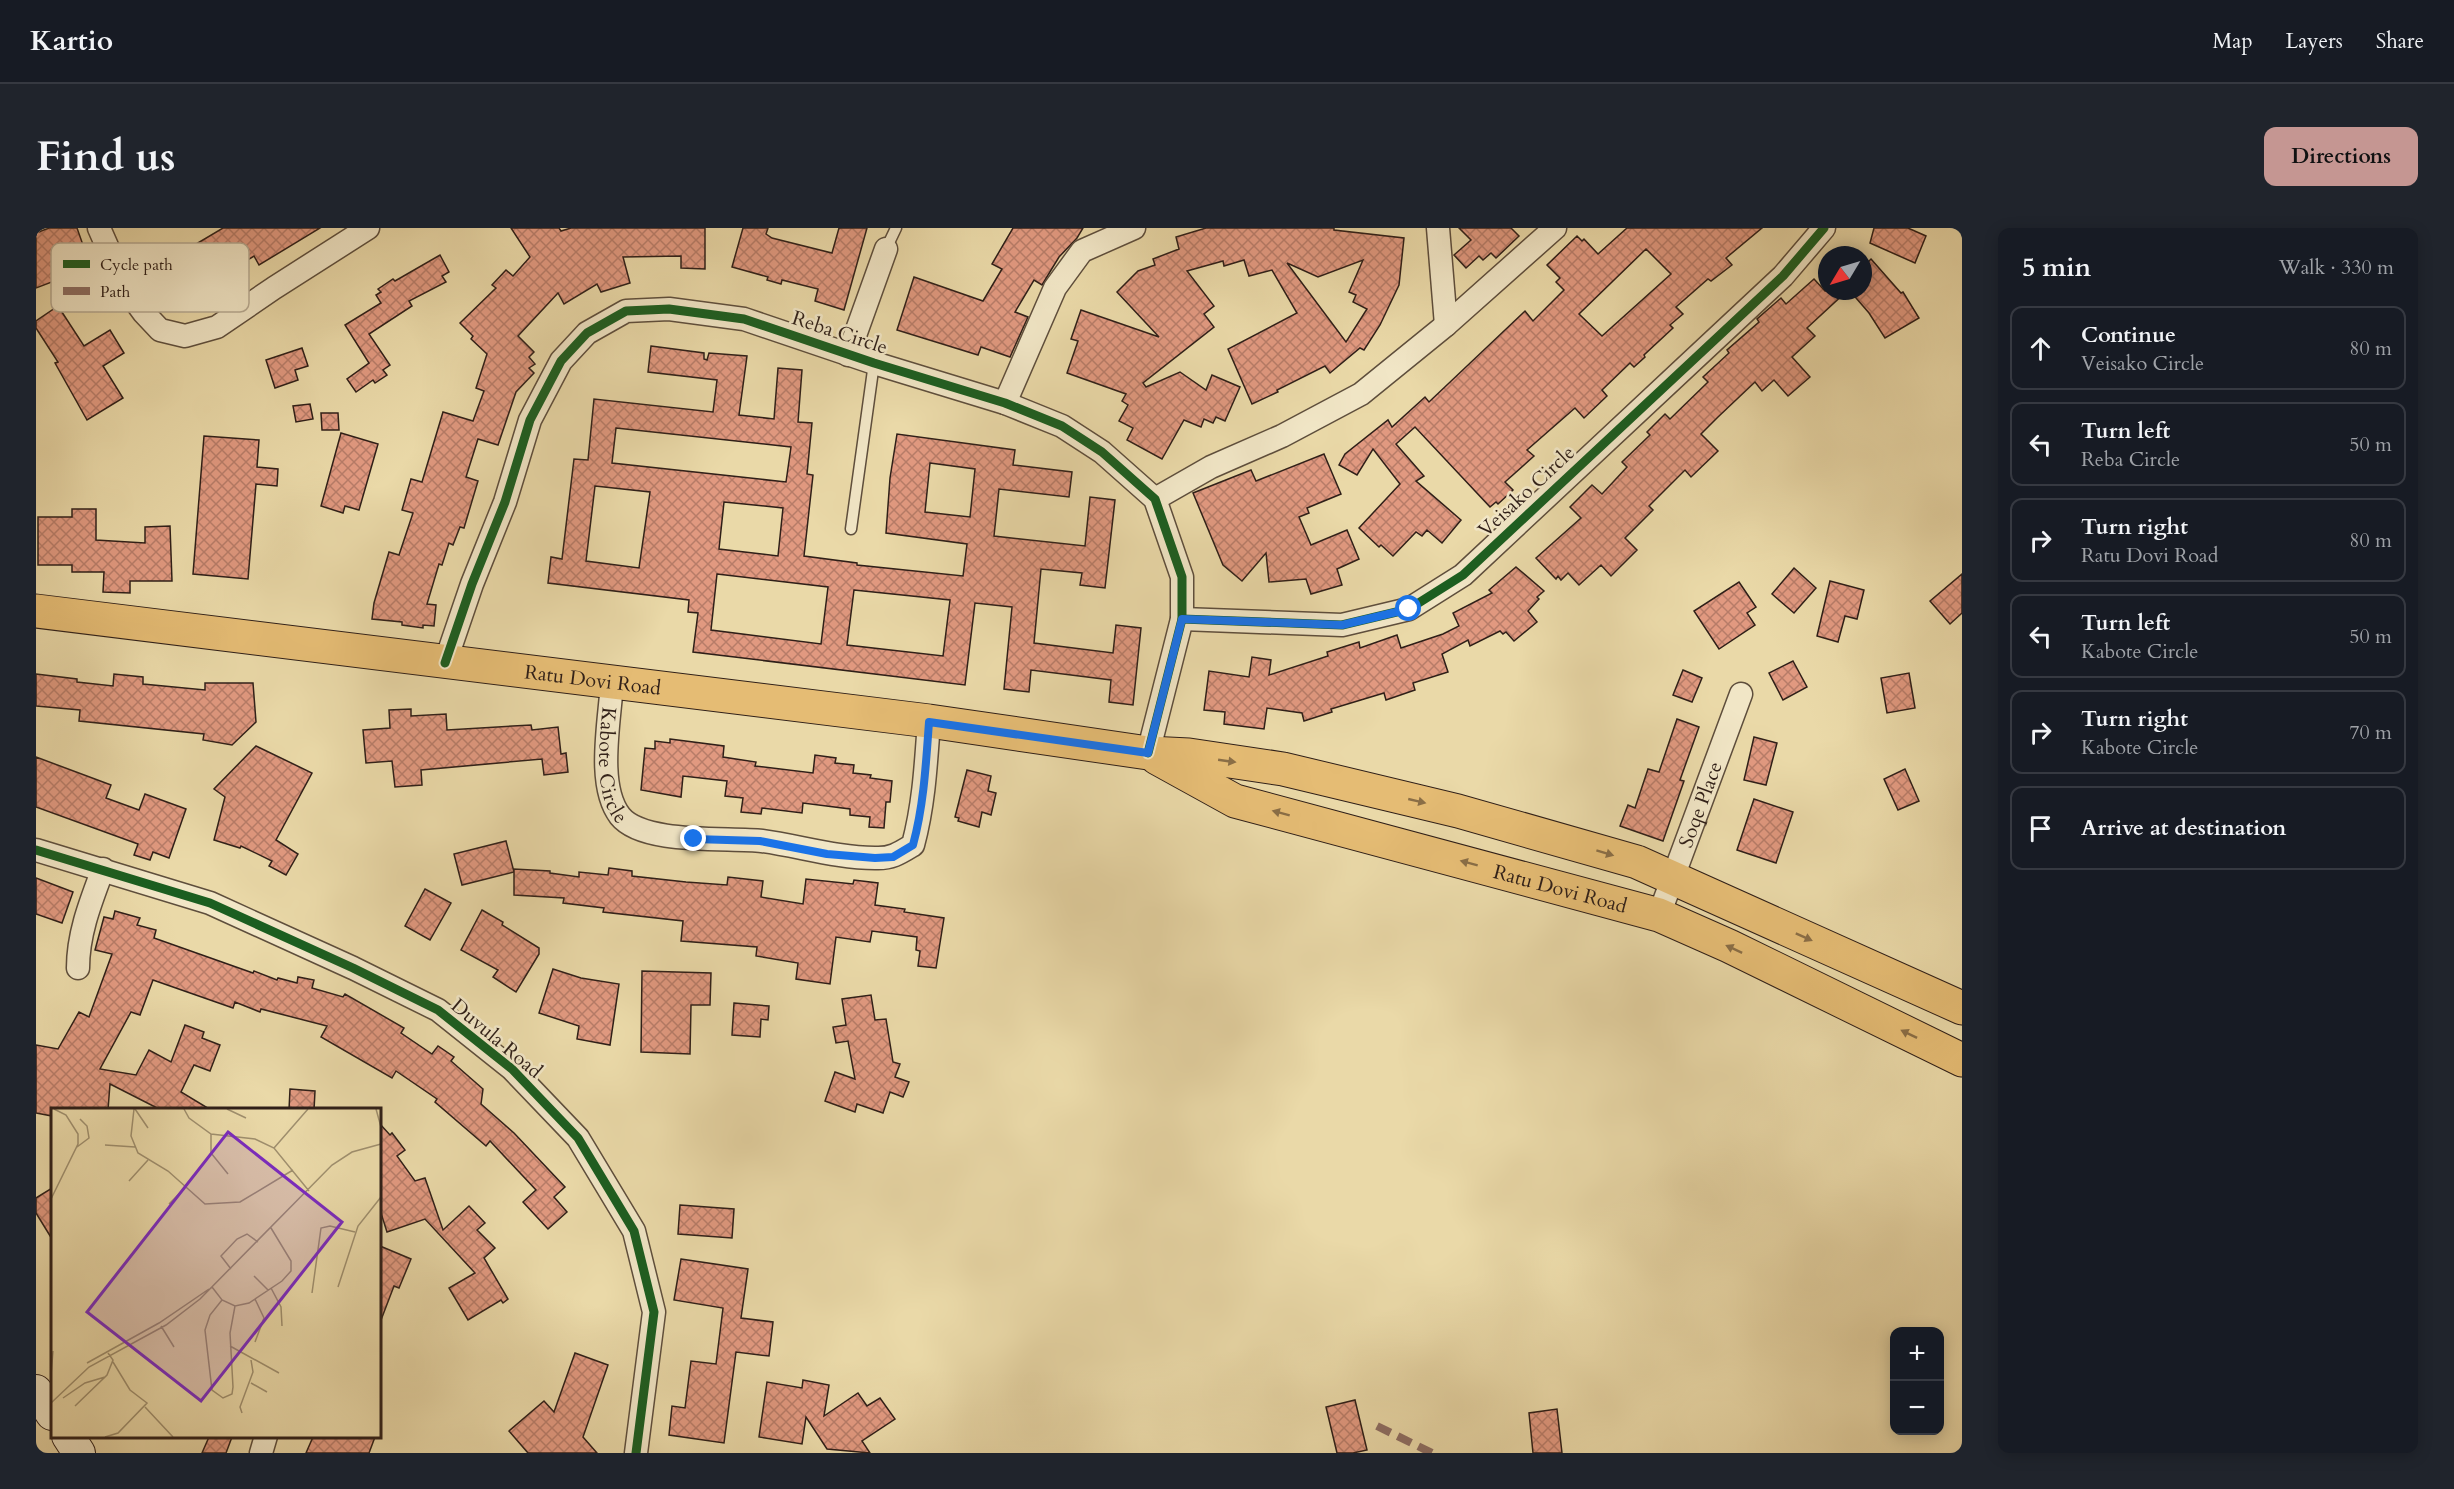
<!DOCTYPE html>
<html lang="en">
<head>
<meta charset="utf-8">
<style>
  body { margin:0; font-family:Cardo,serif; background:#20242c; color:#f1f3f6 }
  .controls { position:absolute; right:18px; bottom:18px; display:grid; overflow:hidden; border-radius:12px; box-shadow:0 3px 15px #0003 }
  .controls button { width:54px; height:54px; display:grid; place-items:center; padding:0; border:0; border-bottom:2px solid #363941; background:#171b24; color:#f1f3f6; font:30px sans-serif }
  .compass { position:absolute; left:1782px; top:18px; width:54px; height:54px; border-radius:50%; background:#171b24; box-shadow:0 3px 15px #0003; rotate:232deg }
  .stop { position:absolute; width:18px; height:18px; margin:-14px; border:4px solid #1a73e8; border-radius:50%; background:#fff }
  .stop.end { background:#1a73e8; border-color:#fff; box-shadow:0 2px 6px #0008 }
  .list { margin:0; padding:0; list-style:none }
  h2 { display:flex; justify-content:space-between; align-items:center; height:78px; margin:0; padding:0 24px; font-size:26px }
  h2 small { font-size:20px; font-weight:400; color:#9ea1a6 }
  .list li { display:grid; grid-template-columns:39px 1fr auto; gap:18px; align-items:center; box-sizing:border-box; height:84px; margin:0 12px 12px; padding:0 12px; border:2px solid #363941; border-radius:12px }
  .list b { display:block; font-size:22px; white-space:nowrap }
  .list p { margin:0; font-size:20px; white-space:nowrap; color:#9ea1a6 }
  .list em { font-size:20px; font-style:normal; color:#9ea1a6 }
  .icon { flex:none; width:33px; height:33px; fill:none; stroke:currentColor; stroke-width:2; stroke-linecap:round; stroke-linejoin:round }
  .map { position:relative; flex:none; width:1926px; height:1225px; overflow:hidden; border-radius:12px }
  header { display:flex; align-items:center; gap:36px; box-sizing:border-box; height:84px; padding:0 30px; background:#171b24; border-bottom:2px solid #363941 }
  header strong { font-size:28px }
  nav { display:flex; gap:33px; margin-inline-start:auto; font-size:21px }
  .intro { display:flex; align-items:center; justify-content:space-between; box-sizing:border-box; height:144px; padding:0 36px }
  h1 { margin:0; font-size:42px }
  .button { padding:15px 27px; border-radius:12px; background:#c59692; color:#111; font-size:21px; font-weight:700 }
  main { display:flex; gap:36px; padding:0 36px }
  aside { flex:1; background:#171b24; border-radius:12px; box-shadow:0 3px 15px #0003 }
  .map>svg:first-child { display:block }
</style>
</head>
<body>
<header>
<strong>Kartio</strong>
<nav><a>Map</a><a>Layers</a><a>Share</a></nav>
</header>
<div class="intro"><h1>Find us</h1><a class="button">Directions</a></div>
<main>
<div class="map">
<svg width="1926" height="1225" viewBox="0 0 1926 1225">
  <defs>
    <pattern id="building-cross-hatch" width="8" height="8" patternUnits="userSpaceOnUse" patternTransform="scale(1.5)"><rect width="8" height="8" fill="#e19980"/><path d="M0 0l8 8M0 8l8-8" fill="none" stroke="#b77c68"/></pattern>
  </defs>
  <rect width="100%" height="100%" fill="#ead9a8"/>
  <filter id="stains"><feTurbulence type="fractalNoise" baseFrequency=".00333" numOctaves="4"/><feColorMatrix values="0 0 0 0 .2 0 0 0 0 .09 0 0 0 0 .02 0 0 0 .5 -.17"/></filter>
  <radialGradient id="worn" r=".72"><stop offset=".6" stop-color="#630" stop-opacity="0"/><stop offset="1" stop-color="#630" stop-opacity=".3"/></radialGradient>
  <g fill="url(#building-cross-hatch)" stroke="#2f1f18" stroke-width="1.5" fill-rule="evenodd">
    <polygon points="13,0 41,0 47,17 38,21 47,42 0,60 0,5"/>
    <polygon points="187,0 284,0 223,37 218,28 189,46 186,41 178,46 160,16"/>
    <polygon points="475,0 523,0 525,3 535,0 669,0 669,41 645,40 645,28 587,29 594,55 565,64 561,56 528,76 522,65 482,108 498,124 493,129 499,136 493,140 498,145 480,164 462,217 442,211 430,249 442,253 428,300 424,299 417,317 413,315 406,337 403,336 391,376 400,377 398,398 387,397 387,400 366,397 366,394 336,391 338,375 353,324 363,327 377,285 366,282 375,251 386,254 407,184 437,193 448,163 440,160 451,126 435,111 437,108 424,95 460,60 456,57 470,42 477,48 494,29"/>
    <polygon points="707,0 732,0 730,6 736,10 796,25 803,0 831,0 808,82 779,73 782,61 746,52 745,56 731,52 732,49 696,39"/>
    <polygon points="977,0 1047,0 1041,10 1023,29 1006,57 998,52 979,84 992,89 974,129 945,119 942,127 861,102 878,49 947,73 966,41 956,36"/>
    <path d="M1170,0H1298V2L1368,10L1363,57L1344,97L1328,122L1324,120L1294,145L1289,138L1241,162L1242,164L1216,176L1192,121L1261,85L1236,42L1213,48L1208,32L1188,38L1187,33L1151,43L1178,78L1168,86L1178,99L1107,155L1110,159L1144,144L1170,162L1176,147L1204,159L1189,193L1180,189L1177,195L1168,191L1165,199L1148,192L1126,231L1091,212L1097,200L1083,193L1092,177L1086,173L1090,166L1031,145L1042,113L1035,111L1045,82L1123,109L1081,64L1102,43L1119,37L1117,31L1143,21L1140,9ZM1327,32L1313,64L1320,67L1317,74L1331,81L1310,114L1251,35L1282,49Z"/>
    <polygon points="1423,0 1475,0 1483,8 1460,30 1455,25 1447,32 1443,28 1430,40 1418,27 1435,12"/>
    <path d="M1591,0H1726L1690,30L1696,37L1675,53L1672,51L1640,79L1647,86L1634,97L1637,100L1608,127L1609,129L1598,139L1594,135L1566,162L1571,168L1548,190L1539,180L1491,222L1498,228L1469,254L1477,262L1462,276L1460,274L1454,279L1379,199L1360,216L1388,248L1380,253L1425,292L1406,315L1391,302L1386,308L1380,304L1357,328L1345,317L1343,319L1323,300L1364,256L1337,221L1321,247L1303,237L1309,226L1352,192L1356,199L1389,169L1393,174L1489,83L1497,93L1528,62L1520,54L1524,50L1511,37L1541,8L1546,13L1548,11L1562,26ZM1610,21L1635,46L1566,108L1543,86Z"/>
    <polygon points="1838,0 1872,0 1890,8 1879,35 1834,15"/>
    <polygon points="404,27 413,44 406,48 410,54 373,73 376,78 333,106 354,137 347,142 351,147 339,155 337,152 320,164 311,151 333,135 309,97 345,75 340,67 345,64 342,61 357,51 359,53"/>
    <polygon points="1835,31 1865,65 1867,64 1883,90 1849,110 1833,85 1814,63 1827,63 1827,39"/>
    <polygon points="1778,51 1789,63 1811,63 1771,100 1779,108 1756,129 1774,149 1752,168 1738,152 1726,163 1719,154 1682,189 1665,206 1682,223 1655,249 1649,242 1613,278 1617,282 1589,310 1601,322 1575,348 1565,337 1543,357 1532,345 1525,352 1522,348 1520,351 1500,330 1545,290 1534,279 1556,257 1566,266 1591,239 1586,234 1614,207 1611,204 1629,186 1634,191 1672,154 1667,149 1693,125 1691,122 1723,94 1721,91 1745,70 1750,76"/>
    <polygon points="22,78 48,118 74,102 88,125 67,138 87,170 51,192 19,135 22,134 0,100 0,93"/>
    <path d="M615,118L668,125V131L671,132L673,125L711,128L703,187L738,191L742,140L766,142L762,194L776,195L771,246L777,247L768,328L821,335V337L927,348L931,316L850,305L854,250L861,206L979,222L977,237L1036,244L1033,269L963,261L958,308L1049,318L1054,269L1079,272L1069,360L1044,357L1046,345L1005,341L998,415L1077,425L1080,397L1105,400L1097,477L1073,474L1075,452L995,442L993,464L968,461L976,379L939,375L929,457L657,424L662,385L652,384L653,372L512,355L515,329L526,331L538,231L552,232L558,171L677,184L681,152L612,144ZM580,200L755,219L750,254L576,235ZM894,235L939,241L934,289L889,284ZM559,258L614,264L603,340L550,333ZM688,274L747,280L742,328L683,321ZM681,346L792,359L785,416L675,402ZM818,362L914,372L907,428L811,417Z"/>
    <polygon points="266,120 272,138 259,142 262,152 239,160 230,132"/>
    <polygon points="274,176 277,191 260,194 257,178"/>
    <polygon points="285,185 302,185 303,202 286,202"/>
    <polygon points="305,205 342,216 323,282 309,278 307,285 285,278"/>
    <polygon points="168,208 223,212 221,239 242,241 241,258 220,256 212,351 157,346"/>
    <polygon points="1288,226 1305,266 1271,280 1273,285 1263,289 1275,317 1311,302 1323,331 1301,341 1306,357 1275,366 1270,351 1233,354 1230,325 1206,353 1187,337 1157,265 1215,242 1220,253"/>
    <polygon points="36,281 60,281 60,312 109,315 109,299 134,298 136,353 94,353 94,365 67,364 68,344 36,344 36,337 2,337 2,289 36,289"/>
    <polygon points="1480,339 1508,363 1501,369 1503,371 1492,383 1501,394 1478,413 1470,404 1467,406 1464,403 1434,418 1432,412 1406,426 1412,444 1377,455 1379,462 1350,472 1348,465 1295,481 1296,484 1268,493 1266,485 1231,480 1228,501 1188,496 1189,484 1168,482 1173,443 1213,449 1216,429 1235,432 1233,447 1292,428 1291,424 1323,414 1324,420 1361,407 1365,420 1407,406 1423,398 1417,385 1456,365 1453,362"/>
    <polygon points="1758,340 1780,360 1758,385 1736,366"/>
    <polygon points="1926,346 1926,385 1914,396 1894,373"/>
    <polygon points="1794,353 1828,362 1821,391 1809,388 1802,414 1781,408"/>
    <polygon points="1703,354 1720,379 1711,385 1719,397 1683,421 1658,383"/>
    <polygon points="1757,433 1771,459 1747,472 1733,445"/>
    <polygon points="1647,442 1666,450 1656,474 1637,467"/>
    <polygon points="1873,445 1879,480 1851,485 1845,450"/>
    <polygon points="0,446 41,451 41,454 77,458 78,446 107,449 107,456 169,462 169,455 217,455 220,494 196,517 167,512 168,506 43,493 44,482 0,478"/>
    <polygon points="375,481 375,488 410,486 411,502 495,497 496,502 522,499 525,526 530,525 532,544 508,547 506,531 385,542 386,557 359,559 356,533 330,535 327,502 354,500 353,482"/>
    <polygon points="1641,491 1663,499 1644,552 1648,553 1627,613 1584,598 1592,577 1599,580 1612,541 1623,544"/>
    <polygon points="1718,509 1741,515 1730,557 1708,552"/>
    <polygon points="634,511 688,518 687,529 720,534 719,538 777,545 779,527 800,530 799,535 818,537 817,545 835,547 834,550 856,553 854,574 850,574 848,600 833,599 834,589 814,587 814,581 767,575 766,585 726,580 725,586 705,584 707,570 689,568 691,553 647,548 645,569 605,562 609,520 619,521 619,513 634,515"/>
    <polygon points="220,518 276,545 240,612 262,626 250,647 233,638 236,633 205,618 204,620 178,612 189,569 178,561"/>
    <polygon points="0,529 75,557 70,570 103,582 109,566 150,581 133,630 117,624 114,632 98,627 102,616 0,579"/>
    <polygon points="1869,541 1883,573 1862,582 1848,551"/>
    <polygon points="931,542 955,548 952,563 960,565 955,587 946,584 943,599 922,593 923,590 919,589"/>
    <polygon points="1718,571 1757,584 1740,635 1701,622"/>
    <polygon points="470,613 478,644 426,657 418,626"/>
    <polygon points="573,640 596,643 596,648 650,654 691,657 692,649 727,653 725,669 767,676 770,651 817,656 818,652 842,655 839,677 869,681 868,684 908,690 900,740 882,738 884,723 880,722 881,709 836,703 834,714 800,709 794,756 760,751 762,735 720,728 721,719 645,713 647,693 567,684 568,680 527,675 528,670 478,667 478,641 514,643 514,645 543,649 543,644 572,647"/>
    <polygon points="0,650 37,664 26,695 0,686"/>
    <polygon points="389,661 415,675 394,712 369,698"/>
    <polygon points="446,682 467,694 466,697 503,720 503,726 480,764 457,749 462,742 425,722"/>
    <polygon points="79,683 104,690 101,697 120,702 118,710 217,745 218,743 241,752 242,750 261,755 262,749 278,752 276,760 307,769 309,766 368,800 365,805 396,826 402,818 418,829 415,833 447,861 445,876 478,905 529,959 518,969 531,984 512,1001 487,974 500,962 454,913 450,918 399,874 401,871 360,843 356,850 285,809 291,798 225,781 224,784 199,774 197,780 117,752 104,787 95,784 64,841 100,847 113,822 135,834 149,797 168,804 166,810 184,817 174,843 158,837 145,864 175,882 125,882 74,856 72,882 25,880 16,882 16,888 0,885 0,817 22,821 43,784 53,789 76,726 59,722 68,689 77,691"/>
    <polygon points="517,741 545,750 583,756 574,817 541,811 543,798 503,785"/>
    <polygon points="606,743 675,745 674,777 655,777 654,826 605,824"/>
    <polygon points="835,767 839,792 850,791 857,834 864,836 859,849 873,854 867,869 854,864 847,885 821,876 819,884 789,873 799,844 819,851 812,813 800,815 797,799 810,797 806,771"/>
    <polygon points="698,775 733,778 732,792 725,791 724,809 696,807"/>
    <polygon points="254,861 279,863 278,882 253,882"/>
    <polygon points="344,896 354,907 356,905 369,922 361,928 379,953 389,950 407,1002 433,978 449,995 441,1002 459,1020 448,1030 472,1071 467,1075 465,1072 432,1092 413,1060 439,1045 389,991 351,1004 344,982"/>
    <polygon points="16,960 16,1011 0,985 0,970"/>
    <polygon points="644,977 698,981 696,1010 642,1006"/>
    <polygon points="344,1018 375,1031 363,1060 358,1058 345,1092"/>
    <polygon points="645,1031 712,1041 705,1090 737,1094 733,1128 700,1124 688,1215 633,1207 636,1178 649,1180 655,1133 680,1136 687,1080 638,1072"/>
    <polygon points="539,1125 572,1137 547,1209 561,1225 492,1225 473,1203 508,1173 518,1184"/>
    <polygon points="767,1152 793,1157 788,1188 822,1165 831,1178 844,1170 859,1191 826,1213 834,1225 791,1221 770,1189 766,1216 723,1209 731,1154 766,1160"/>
    <polygon points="1319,1172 1331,1222 1317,1225 1301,1225 1290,1179"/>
    <polygon points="1521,1181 1526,1225 1497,1225 1493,1185"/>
    <polygon points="173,1209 196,1209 190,1225 166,1225"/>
    <polygon points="277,1209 339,1209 333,1225 270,1225"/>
  </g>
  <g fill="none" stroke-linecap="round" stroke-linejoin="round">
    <g stroke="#5e4e3c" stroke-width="13">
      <g id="service">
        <polyline points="850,21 860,0"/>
        <polyline points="815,301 838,135"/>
      </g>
    </g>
    <g stroke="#5e4e3c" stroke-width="25">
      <g id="minor">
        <polyline points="63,0 89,59 108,85 124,102 149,108 181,99 238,60 332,0"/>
        <polyline points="1402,0 1410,97"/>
        <polyline points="812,127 850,21"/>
        <polyline points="969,175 1019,60 1046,23 1098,0"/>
        <polyline points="1119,271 1175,239 1246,208 1325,166 1410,97 1519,0"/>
        <polyline points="1146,391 1306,397 1373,381 1427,347 1747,48 1788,0"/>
        <polyline points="409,435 436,356 469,274 494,192 525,133 551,105 590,83 633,81 708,91 838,135 969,175 1026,198 1066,224 1119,271 1146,349 1146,391 1112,525"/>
        <path id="s1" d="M576,454C574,492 560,557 584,588C607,617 692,609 726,613C763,618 801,630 839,630C855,631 864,625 877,617C888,576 890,535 893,493"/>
        <polyline points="0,622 174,675 317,740 402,782 476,841 542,910 598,1003 618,1084 600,1225"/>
        <path id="s2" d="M1623,687L1705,466"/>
        <path d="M42,740C42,705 55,673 67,641"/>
        <polyline points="225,1225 230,1208"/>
      </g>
    </g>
    <g stroke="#2f1f18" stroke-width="34">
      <g id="secondary">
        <polyline points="0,1163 16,1186"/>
        <polyline points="32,1208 43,1225"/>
      </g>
    </g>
    <g stroke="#2f1f18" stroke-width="35">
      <g id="primary">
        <path id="s3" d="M0,383L893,493L1112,525L1153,527L1247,541L1422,583L1601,634L1926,780"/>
        <path id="s4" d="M1121,530L1199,573L1623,687L1693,718L1926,832"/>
      </g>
    </g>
    <use href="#service" stroke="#f1e6c6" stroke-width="10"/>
    <use href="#minor" stroke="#f1e6c6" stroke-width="22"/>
    <use href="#secondary" stroke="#f1e6c6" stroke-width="32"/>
    <use href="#primary" stroke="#e5bc74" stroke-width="33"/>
    <polyline stroke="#8d6e63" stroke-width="8" stroke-dasharray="15 8" stroke-linecap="butt" points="1341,1198 1396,1225"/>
    <g stroke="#f1e6c6" stroke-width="13">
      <g id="cycleway">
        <polyline points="1146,391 1306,397 1373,381 1427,347 1747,48 1788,0"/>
        <polyline points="409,435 436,356 469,274 494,192 525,133 551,105 590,83 633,81 708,91 838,135 969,175 1026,198 1066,224 1119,271 1146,349 1146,391 1112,525"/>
        <polyline points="0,622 174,675 317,740 402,782 476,841 542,910 598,1003 618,1084 600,1225"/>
      </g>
    </g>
    <use href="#cycleway" stroke="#1b5e20" stroke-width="9"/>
  </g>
  <defs><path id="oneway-solid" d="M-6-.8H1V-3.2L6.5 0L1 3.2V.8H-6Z" transform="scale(1.5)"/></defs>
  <g fill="#8a6e46">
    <use href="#oneway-solid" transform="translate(1191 533) rotate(8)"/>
    <use href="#oneway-solid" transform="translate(1381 573) rotate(13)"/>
    <use href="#oneway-solid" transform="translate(1245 585) rotate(-165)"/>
    <use href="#oneway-solid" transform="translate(1569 625) rotate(17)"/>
    <use href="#oneway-solid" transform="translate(1433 635) rotate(-165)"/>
    <use href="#oneway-solid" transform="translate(1768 709) rotate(24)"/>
    <use href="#oneway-solid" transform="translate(1698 721) rotate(-155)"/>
    <use href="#oneway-solid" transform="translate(1873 806) rotate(-154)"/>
  </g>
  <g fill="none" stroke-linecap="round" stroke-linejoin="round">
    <path stroke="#1a73e8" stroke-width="8" d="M658,611L724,613L791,626L839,630L857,629L877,617C888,576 890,535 893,494L1112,525L1146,391L1306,397L1373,381"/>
  </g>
  <g text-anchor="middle" stroke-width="5" stroke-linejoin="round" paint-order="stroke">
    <g font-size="20" fill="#2f1f18" stroke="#f1e6c6">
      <text transform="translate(804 104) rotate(18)" y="7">Reba Circle</text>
      <text transform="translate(1490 263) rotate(-43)" y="7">Veisako Circle</text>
      <text dy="7" stroke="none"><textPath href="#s3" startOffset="561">Ratu Dovi Road</textPath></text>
      <text dy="7" stroke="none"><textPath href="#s1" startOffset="84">Kabote Circle</textPath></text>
      <text dy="7" stroke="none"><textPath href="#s2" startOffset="118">Soqe Place</textPath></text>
      <text dy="7" stroke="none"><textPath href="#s4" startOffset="426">Ratu Dovi Road</textPath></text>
      <text transform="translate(461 810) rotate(40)" y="7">Duvula Road</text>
    </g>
  </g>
  <g transform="translate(15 880)">
    <rect width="330" height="330" fill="#ead9a8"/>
    <path fill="none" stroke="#9f8f6e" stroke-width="1.5" d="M83,1L80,28L87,45L117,63L154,96L189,94L242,62M84,1L97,20M133,1L138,10L160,26L204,31L223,40L258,83M176,1L195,10M325,1L330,19M160,26V45L177,66M54,37L84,39M26,39L38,30L36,18L29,11M223,40L257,1M78,73L97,52M0,91L27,36V26L15,7L3,1M118,96L133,81M180,161L170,148L186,131L196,126L207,134M203,168L217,182M161,179L171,192L184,198L198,195L231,173L240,163V153L220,120M287,179L307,118L330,89M220,180L230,199L231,218M261,185L270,120L279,118L304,124M204,191L213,210L204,234M171,192L159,207L154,222L161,282L172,290L181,286L182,279L179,225L184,198M110,218L123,239M179,238L228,265M36,255L108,215L158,181M0,267L2,243M200,275L216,284M12,290L34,275L54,269M0,295L38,259L115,217L149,191L281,57L301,44L330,36M24,298L56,267L62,252L57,245M94,299L122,329M191,305L189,299L202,264L200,252M54,329L67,325L96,295L79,282L62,254"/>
    <path fill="#7b2cbf" fill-opacity="0.15" stroke="#7b2cbf" stroke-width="3" d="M177,24L291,114L150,293L36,204Z"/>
    <rect width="330" height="330" fill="none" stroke="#2f1f18" stroke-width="3"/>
  </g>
  <rect x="15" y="15" width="198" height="69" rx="9" fill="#f1e6c6" stroke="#b7aa92" stroke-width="1.5"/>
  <rect x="27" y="32" width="27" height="8" fill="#1b5e20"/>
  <rect x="27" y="59" width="27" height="8" fill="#8d6e63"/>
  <g font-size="16" fill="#2f1f18">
    <text x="64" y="42">Cycle path</text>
    <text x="64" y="69">Path</text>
  </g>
  <rect width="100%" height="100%" filter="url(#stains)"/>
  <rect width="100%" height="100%" fill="url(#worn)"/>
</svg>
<div class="controls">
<button>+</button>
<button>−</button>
</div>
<svg class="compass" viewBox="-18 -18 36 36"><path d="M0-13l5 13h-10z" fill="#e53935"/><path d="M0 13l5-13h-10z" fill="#9ea1a6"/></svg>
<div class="stop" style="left:1373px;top:381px"></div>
<div class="stop end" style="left:658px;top:611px"></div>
</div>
<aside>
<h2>5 min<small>Walk · 330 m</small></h2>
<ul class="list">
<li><svg class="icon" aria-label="ahead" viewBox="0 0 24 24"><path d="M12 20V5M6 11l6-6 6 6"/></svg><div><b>Continue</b><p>Veisako Circle</p></div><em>80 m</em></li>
<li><svg class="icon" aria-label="left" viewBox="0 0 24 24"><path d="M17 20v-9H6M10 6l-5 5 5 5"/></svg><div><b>Turn left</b><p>Reba Circle</p></div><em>50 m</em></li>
<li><svg class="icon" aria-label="right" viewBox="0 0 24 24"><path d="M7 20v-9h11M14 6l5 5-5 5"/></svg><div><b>Turn right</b><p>Ratu Dovi Road</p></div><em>80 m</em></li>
<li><svg class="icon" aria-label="left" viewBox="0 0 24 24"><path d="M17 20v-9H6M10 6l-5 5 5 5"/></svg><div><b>Turn left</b><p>Kabote Circle</p></div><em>50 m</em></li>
<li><svg class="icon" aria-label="right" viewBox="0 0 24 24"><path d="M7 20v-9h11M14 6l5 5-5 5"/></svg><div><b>Turn right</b><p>Kabote Circle</p></div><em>70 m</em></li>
<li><svg class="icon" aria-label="arrive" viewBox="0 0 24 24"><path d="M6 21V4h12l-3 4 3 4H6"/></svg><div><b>Arrive at destination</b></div></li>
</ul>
</aside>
</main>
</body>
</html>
